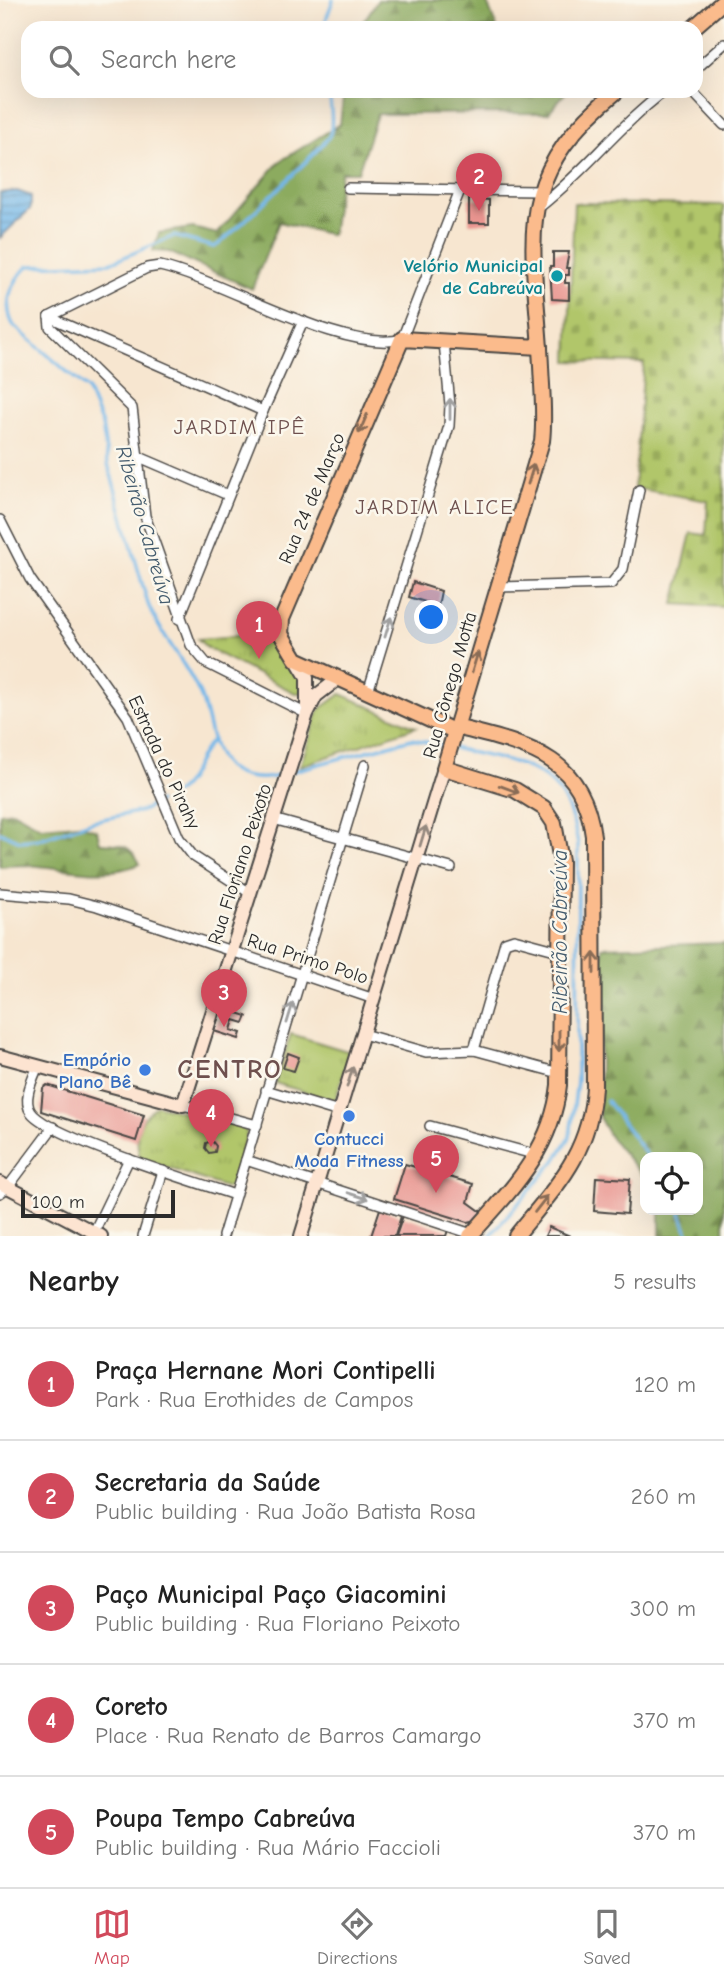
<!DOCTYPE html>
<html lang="en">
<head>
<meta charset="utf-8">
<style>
  body { margin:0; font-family:"Comic Neue",sans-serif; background:#f6f6f6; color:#222 }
  .controls { position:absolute; right:21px; bottom:21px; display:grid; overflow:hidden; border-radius:14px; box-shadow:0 7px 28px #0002 }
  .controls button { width:63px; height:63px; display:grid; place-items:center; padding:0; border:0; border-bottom:2px solid #e0e0e0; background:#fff; color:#222; font:35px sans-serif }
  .scale { position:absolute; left:21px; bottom:18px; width:154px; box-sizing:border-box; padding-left:7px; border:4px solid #2b2b2b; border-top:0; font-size:19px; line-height:24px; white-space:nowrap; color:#2b2b2b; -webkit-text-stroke:5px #fbf7ec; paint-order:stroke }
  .you { position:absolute; left:432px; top:618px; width:24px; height:24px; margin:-18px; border:5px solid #fff; border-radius:50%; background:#1a73e8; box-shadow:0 0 0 10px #1a73e833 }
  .badge { display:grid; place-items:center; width:46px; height:46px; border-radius:50%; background:#d1495b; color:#fff; font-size:23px; font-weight:700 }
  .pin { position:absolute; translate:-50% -58px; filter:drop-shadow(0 2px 4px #0008) }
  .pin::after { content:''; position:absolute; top:37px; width:24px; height:21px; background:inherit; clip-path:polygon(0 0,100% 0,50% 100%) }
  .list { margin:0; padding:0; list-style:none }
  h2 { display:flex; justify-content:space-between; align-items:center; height:91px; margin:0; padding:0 28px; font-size:30px }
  h2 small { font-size:23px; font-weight:400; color:#767676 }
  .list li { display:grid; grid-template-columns:46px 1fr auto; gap:21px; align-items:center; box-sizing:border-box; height:112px; padding:0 28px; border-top:2px solid #e0e0e0 }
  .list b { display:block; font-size:26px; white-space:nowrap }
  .list p { margin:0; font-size:23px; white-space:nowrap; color:#767676 }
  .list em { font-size:23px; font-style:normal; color:#767676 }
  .icon { flex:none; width:38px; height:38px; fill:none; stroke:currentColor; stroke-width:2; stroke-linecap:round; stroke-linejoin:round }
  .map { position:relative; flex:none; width:724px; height:1236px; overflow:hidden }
  .search { position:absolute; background:#fff; box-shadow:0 7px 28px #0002; left:21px; right:21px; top:21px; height:77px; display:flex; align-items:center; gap:18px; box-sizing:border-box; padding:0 24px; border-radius:21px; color:#767676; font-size:26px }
  .sheet { height:651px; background:#fff }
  nav { display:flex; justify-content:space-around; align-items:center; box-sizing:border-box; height:98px; border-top:2px solid #e0e0e0; background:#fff; font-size:19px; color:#767676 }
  nav a { display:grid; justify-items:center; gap:4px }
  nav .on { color:#d1495b }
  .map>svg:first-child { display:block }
</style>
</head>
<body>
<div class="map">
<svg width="724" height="1236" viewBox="0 0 724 1236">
  <defs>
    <pattern id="forest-firs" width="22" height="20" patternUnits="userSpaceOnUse" patternTransform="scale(1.75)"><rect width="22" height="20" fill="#8cab5e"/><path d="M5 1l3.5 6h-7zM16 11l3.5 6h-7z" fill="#738b4e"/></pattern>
    <pattern id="cemetery-stones" width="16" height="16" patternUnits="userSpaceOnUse" patternTransform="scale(1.75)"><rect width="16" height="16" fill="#b1c66a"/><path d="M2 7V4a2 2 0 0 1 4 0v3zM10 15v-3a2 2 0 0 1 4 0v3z" fill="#98aa5c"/></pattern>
    <pattern id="park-tufts" width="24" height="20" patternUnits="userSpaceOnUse" patternTransform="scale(1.75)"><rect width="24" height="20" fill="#b1c66a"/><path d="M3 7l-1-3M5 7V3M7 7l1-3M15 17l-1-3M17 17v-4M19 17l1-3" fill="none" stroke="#98aa5c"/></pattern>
    <pattern id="water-rules" width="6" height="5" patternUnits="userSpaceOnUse" patternTransform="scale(1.75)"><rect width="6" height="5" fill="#73b7e9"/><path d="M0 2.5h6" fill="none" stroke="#5f95bd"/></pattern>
  </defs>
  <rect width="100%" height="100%" fill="#fbf7ec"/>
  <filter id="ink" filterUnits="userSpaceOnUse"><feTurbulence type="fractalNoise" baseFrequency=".0143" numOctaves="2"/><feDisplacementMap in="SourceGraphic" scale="14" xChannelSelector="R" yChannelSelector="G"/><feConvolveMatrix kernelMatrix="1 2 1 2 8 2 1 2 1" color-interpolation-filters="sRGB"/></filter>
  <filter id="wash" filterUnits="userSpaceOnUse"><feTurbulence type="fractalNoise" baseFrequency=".00686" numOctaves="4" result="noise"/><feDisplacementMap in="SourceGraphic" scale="28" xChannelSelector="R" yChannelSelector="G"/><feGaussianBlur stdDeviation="1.57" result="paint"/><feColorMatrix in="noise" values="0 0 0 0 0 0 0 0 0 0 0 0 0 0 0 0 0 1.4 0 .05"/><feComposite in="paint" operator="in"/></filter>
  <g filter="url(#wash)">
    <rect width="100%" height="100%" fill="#f7e6d0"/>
    <g fill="url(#forest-firs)" stroke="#5c6b44" stroke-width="2">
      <polygon points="378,0 486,0 497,28 359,28"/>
      <polygon points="344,91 567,91 548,113 377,114 358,172 341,172 332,235 279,222 252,289 169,252 153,251 159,233 193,228 217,234 279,162 340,124"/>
      <path d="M12,811L41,827L78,824L97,830L100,843C121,844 131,844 140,864C94,883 47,859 0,867V813Z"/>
      <polygon points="724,943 724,1236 660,1236 660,1210 698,1210 698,1157 645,1157 645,1179 610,1137 599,1117 602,947"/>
    </g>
    <polygon fill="url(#cemetery-stones)" stroke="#6e784a" stroke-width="2" points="574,203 724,205 724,607 674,604 691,533 706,535 708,501 634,488 644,363 568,361"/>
    <g fill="url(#park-tufts)" stroke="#6e784a" stroke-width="2">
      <polygon points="274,633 277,643 302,677 301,693 295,693 207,648 198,639"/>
      <polygon points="341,694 416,727 300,766 319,710"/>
      <polygon points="291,1034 350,1052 335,1101 275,1083"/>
      <path d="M157,1105L243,1127L247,1133L231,1186L227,1188L140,1158C134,1136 138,1119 157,1105Z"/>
    </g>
    <polygon fill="url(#water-rules)" stroke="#4f718a" stroke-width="2" points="17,191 31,196 31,208 0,238 0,193"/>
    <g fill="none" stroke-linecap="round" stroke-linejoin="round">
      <g stroke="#73b7e9" stroke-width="3.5">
        <polyline points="323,28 333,0"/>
        <path d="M453,748C522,766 564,761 578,844L577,1081L570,1137L555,1161L490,1236"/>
        <polyline points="293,771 412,739 445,746"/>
        <path d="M283,775C266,780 240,780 227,767C210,750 209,719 201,697C187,663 161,637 148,604L108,464L102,425L87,389L14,326C2,306 11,282 28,266L110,263L174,236L214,247C224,242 328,143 330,134C334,122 330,104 329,91"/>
        <path d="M172,795C195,783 194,757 213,740"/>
        <polyline points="0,832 20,841 40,839 93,821 142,811 158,802"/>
        <polyline points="607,1101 648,1157"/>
        <polyline points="680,1210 689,1236"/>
      </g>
    </g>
    <g id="blocks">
      <g fill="#e99590">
        <polygon points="469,198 489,200 489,223 469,223"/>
        <polygon points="553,252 569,252 566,268 569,268 569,275 565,275 565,283 569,283 569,300 552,299 550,266 553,266"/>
        <polygon points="413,582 441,591 438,606 409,597"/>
        <polygon points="222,1008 247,1016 244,1023 234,1020 231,1030 241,1033 239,1039 214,1031"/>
        <polygon points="288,1053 299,1057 294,1071 283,1068"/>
        <polygon points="47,1085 144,1115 136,1141 41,1111 43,1088"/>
        <polygon points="212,1141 216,1146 215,1152 209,1153 205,1148 206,1143"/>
        <polygon points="405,1164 473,1184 468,1202 483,1213 477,1220 468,1222 394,1199"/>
        <polygon points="596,1177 630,1179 627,1214 594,1211"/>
        <polygon points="380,1209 401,1216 395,1236 371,1236"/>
        <polygon points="403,1216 448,1230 446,1236 396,1236"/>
        <polygon points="549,1227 570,1236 545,1236"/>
      </g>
    </g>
  </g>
  <g filter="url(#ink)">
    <use href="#blocks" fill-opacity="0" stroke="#4a4744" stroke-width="2"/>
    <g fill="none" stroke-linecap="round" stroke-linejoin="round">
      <g stroke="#4a4744" stroke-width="12">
        <g id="street">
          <polyline points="696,69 724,44"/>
          <polyline points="692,91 724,125"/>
          <polyline points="348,188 539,191"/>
          <path d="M537,209C583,174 618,126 665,91"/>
          <path d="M49,317L147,268L160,266C222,280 345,355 402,339L460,190"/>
          <polyline points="49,317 50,327 132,408 145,516 191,645 206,663 307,714"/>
          <polyline points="49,317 263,411"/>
          <polyline points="137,456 228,495"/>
          <polyline points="0,520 30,579 128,717 179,838 193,856 250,893"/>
          <polyline points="498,587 611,584 623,569 639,490"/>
          <polyline points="179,619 263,411 303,321"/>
          <polyline points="368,692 449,426 450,405 444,342"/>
          <polyline points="273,819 451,868"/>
          <polyline points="0,893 69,899 97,906 374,999"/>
          <polyline points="363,1034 426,1052 474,1050 559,1073"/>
          <polyline points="474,1050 505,942 514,939 559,951"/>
          <path d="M38,1066C33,1078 22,1100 31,1112C47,1136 201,1184 235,1195"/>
          <polyline points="266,1090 339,1112"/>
          <polyline points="183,1105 257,1125"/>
          <polyline points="430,1126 537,1155"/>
          <polyline points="246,1160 472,1234"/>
          <polyline points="0,1193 8,1187 53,1127"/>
          <polyline points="93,1234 129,1159"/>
          <polyline points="143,1236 163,1171"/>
          <polyline points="223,1236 365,765"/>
        </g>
      </g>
      <g stroke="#4a4744" stroke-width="16">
        <g id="secondary">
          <polyline points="296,659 307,677 307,706"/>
          <polyline points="0,1056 183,1105 307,714 316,696 338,679"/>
          <polyline points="0,1183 101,1236"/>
          <polyline points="301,1236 444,768"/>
        </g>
      </g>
      <g stroke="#4a4744" stroke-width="18">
        <g id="primary">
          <polyline points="693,28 724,1"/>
          <path d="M456,727C525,745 583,754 593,836L594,1087C590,1154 556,1186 516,1236"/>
          <polyline points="454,731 296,659 281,634 282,619 402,339 540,347"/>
          <path d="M470,1236C511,1190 552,1150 559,1085L561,861L554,823L544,808L515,790L444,768L542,441C545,415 542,391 541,366C535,241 507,181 617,91"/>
        </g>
      </g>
      <use href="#street" stroke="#fff" stroke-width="9"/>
      <use href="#secondary" stroke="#fde4d1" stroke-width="12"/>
      <use href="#primary" stroke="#fbbb8c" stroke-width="14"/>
    </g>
    <defs><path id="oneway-shaft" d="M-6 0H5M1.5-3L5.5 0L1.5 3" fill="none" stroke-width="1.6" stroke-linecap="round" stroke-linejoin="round" transform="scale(1.75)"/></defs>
    <g stroke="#a0a0a0">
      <use href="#oneway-shaft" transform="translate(450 409) rotate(-90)"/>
      <use href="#oneway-shaft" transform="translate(388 627) rotate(-73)"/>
      <use href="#oneway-shaft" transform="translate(290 1013) rotate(-73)"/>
      <use href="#oneway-shaft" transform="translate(358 1196) rotate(18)"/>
    </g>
    <g stroke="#896c57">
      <use href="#oneway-shaft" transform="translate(363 424) rotate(113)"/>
      <use href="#oneway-shaft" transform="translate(531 474) rotate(-73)"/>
      <use href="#oneway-shaft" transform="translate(475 662) rotate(-73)"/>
      <use href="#oneway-shaft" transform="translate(509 789) rotate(20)"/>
      <use href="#oneway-shaft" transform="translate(594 963) rotate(-90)"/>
      <use href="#oneway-shaft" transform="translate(559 1041) rotate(90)"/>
      <use href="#oneway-shaft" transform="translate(541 1204) rotate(-52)"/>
    </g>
    <g stroke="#94887e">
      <use href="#oneway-shaft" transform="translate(423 836) rotate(-73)"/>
      <use href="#oneway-shaft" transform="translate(350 1077) rotate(-73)"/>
    </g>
  </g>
  <circle fill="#0f9aa8" stroke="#fbf7ec" stroke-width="2.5" cx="557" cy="276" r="7"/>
  <g fill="#3f7fe0" stroke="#fbf7ec" stroke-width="2.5">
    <circle cx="145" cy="1070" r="7"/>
    <circle cx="349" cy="1116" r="7"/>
  </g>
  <g text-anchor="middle" stroke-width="5" stroke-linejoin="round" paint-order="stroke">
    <g font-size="19" font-weight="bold" fill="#0d838f" stroke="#fbf7ec" text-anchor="end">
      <text x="543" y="272">Velório Municipal<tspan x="543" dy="22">de Cabreúva</tspan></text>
    </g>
    <g font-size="19" fill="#2b2b2b" stroke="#fbf7ec">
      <text transform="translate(311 498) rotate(-67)" y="7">Rua 24 de Março</text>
      <text transform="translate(449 685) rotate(-74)" y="7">Rua Cônego Motta</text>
      <text transform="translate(165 762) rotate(65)" y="7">Estrada do Pirahy</text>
      <text transform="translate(239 864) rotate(-72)" y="7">Rua Floriano Peixoto</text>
      <text transform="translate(308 958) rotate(18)" y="7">Rua Primo Polo</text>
    </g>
    <g font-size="19" font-weight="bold" fill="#366cbe" stroke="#fbf7ec" text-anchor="end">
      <text x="131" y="1066">Empório<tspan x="131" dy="22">Plano Bê</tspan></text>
      <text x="349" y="1145" text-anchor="middle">Contucci<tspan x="349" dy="22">Moda Fitness</tspan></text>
    </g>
    <g font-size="21" letter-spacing="2" fill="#6e504e" stroke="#fbf7ec">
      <text x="240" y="434">JARDIM IPÊ</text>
      <text x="435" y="514">JARDIM ALICE</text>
    </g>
    <g font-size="21" font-style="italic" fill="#445c6e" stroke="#fbf7ec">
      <text transform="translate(145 525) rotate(74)" y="7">Ribeirão Cabreúva</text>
      <text transform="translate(560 932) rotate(-90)" y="7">Ribeirão Cabreúva</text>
    </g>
    <g font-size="26" font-weight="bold" letter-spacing="2" fill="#6e504e" stroke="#fbf7ec">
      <text x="230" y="1078">CENTRO</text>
    </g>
  </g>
</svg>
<div class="controls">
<button><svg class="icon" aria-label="locate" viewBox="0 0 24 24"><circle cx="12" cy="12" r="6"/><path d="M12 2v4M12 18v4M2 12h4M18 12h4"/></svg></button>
</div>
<div class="scale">100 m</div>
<div class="you"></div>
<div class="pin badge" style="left:259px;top:659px">1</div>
<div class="pin badge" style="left:479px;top:211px">2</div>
<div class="pin badge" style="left:224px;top:1027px">3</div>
<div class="pin badge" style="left:211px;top:1147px">4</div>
<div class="pin badge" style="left:436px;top:1193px">5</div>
<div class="search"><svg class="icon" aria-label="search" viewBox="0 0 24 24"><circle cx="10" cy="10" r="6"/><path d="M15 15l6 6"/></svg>Search here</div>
</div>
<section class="sheet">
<h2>Nearby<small>5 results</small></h2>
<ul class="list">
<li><span class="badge">1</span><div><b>Praça Hernane Mori Contipelli</b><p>Park · Rua Erothides de Campos</p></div><em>120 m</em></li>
<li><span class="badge">2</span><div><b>Secretaria da Saúde</b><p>Public building · Rua João Batista Rosa</p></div><em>260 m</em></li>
<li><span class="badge">3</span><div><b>Paço Municipal Paço Giacomini</b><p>Public building · Rua Floriano Peixoto</p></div><em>300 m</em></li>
<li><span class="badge">4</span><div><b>Coreto</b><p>Place · Rua Renato de Barros Camargo</p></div><em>370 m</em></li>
<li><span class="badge">5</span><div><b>Poupa Tempo Cabreúva</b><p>Public building · Rua Mário Faccioli</p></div><em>370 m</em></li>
</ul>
</section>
<nav>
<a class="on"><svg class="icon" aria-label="map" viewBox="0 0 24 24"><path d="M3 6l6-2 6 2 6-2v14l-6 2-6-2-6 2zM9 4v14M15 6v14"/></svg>Map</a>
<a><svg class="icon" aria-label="directions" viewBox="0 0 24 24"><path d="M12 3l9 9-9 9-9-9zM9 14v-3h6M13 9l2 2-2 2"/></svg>Directions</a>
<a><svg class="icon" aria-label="saved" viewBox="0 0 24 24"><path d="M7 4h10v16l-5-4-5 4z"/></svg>Saved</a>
</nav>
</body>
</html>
